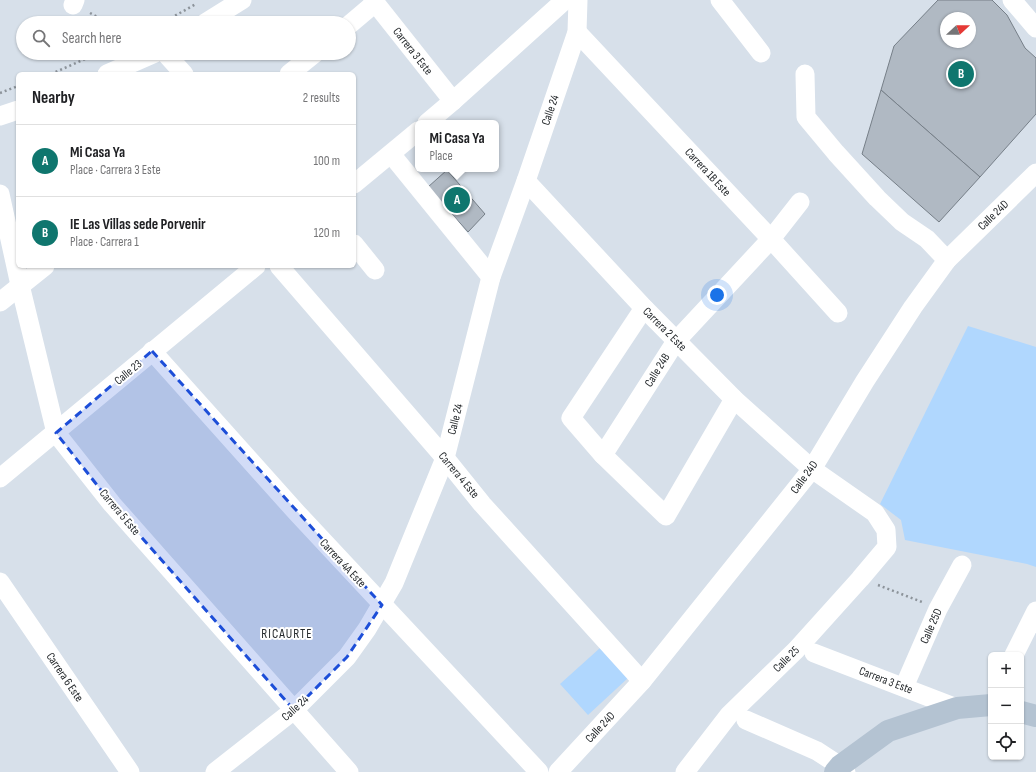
<!DOCTYPE html>
<html lang="en">
<head>
<meta charset="utf-8">
<style>
  body { margin:0; font-family:"Sofia Sans Condensed",sans-serif; background:#f2f2f2; color:#202124 }
  .controls { position:absolute; right:12px; bottom:12px; display:grid; overflow:hidden; border-radius:6px; box-shadow:0 1px 3px #0004 }
  .controls button { width:36px; height:36px; display:grid; place-items:center; padding:0; border:0; border-bottom:1px solid #e0e0e0; background:#fff; color:#202124; font:20px sans-serif }
  .compass { position:absolute; left:940px; top:12px; width:36px; height:36px; border-radius:50%; background:#fff; box-shadow:0 1px 3px #0004; rotate:69deg }
  .you { position:absolute; left:717px; top:295px; width:14px; height:14px; margin:-10px; border:3px solid #fff; border-radius:50%; background:#1a73e8; box-shadow:0 0 0 6px #1a73e833 }
  .badge { display:grid; place-items:center; width:26px; height:26px; border-radius:50%; background:#0f766e; color:#fff; font-size:13px; font-weight:700 }
  .pin { position:absolute; translate:-50% -50%; border:2px solid #fff; box-shadow:0 1px 4px #0006 }
  .popup { position:absolute; left:415px; top:120px; width:84px; height:52px; box-sizing:border-box; display:grid; place-content:center; border-radius:6px; background:#fff; filter:drop-shadow(0 1px 3px #0005); font-size:13px; white-space:nowrap; color:#757577 }
  .popup b { font-size:15px; color:#202124 }
  .popup::after { content:''; position:absolute; left:50%; top:100%; margin-left:-8px; border:8px solid transparent; border-top-color:#fff }
  .list { margin:0; padding:0; list-style:none }
  h2 { display:flex; justify-content:space-between; align-items:center; height:52px; margin:0; padding:0 16px; font-size:17px }
  h2 small { font-size:13px; font-weight:400; color:#757577 }
  .list li { display:grid; grid-template-columns:26px 1fr auto; gap:12px; align-items:center; box-sizing:border-box; height:72px; padding:0 16px; border-top:1px solid #e0e0e0 }
  .list b { display:block; font-size:15px; white-space:nowrap }
  .list p { margin:0; font-size:13px; white-space:nowrap; color:#757577 }
  .list em { font-size:13px; font-style:normal; color:#757577 }
  .icon { flex:none; width:22px; height:22px; fill:none; stroke:currentColor; stroke-width:2; stroke-linecap:round; stroke-linejoin:round }
  .map { position:relative; flex:none; width:1036px; height:772px; overflow:hidden }
  .search { position:absolute; background:#fff; box-shadow:0 1px 3px #0004; left:16px; top:16px; width:340px; height:44px; display:flex; align-items:center; gap:10px; box-sizing:border-box; padding:0 14px; border-radius:22px; color:#757577; font-size:15px }
  .panel { position:absolute; background:#fff; box-shadow:0 1px 3px #0004; left:16px; top:72px; width:340px; height:196px; border-radius:6px }
  .map>svg:first-child { display:block }
</style>
</head>
<body>
<div class="map">
<svg width="1036" height="772" viewBox="0 0 1036 772">
  <rect width="100%" height="100%" fill="#d7e0ea"/>
  <g fill="#b0d7fe">
    <polygon points="968,326 1036,347 1036,567 1027,564 905,540 901,520 880,504"/>
    <polygon points="600,648 628,678 588,715 560,684"/>
  </g>
  <g fill="#b0b9c3" stroke="#767f88" fill-rule="evenodd">
    <path d="M938,0H992L1007,15L1025,48L1036,58V114L980,177L881,90L894,46ZM946,18H970V42H946Z"/>
    <polygon points="881,90 980,177 939,222 862,154"/>
    <polygon points="447,170 485,214 468,232 428,187"/>
  </g>
  <g fill="none" stroke-linecap="round" stroke-linejoin="round">
    <g stroke="#8c939a" stroke-width="2.5" stroke-dasharray="2 3" stroke-linecap="butt">
      <polyline points="90,13 109,23"/>
      <polyline points="162,23 196,4"/>
      <polyline points="51,74 99,53"/>
      <polyline points="0,93 18,86"/>
      <polyline points="878,585 922,602"/>
    </g>
    <g stroke="#fff" stroke-width="19">
      <polyline points="373,0 453,101"/>
      <polyline points="720,0 761,53"/>
      <polyline points="1012,0 1036,28"/>
      <polyline points="73,5 75,0"/>
      <polyline points="205,23 242,0"/>
      <polyline points="349,25 375,3"/>
      <polyline points="577,32 771,239 838,313"/>
      <polyline points="165,53 184,74"/>
      <polyline points="107,74 155,53"/>
      <polyline points="289,74 315,53"/>
      <polyline points="805,74 806,117 836,153 877,198 902,222 927,239 947,260"/>
      <polyline points="0,116 18,110"/>
      <polyline points="427,123 453,101 565,0"/>
      <polyline points="391,154 491,277"/>
      <polyline points="526,181 644,308 734,399 812,469 875,513 886,530 887,547 860,579 796,650 729,715 685,772"/>
      <polyline points="354,184 418,131"/>
      <polyline points="0,194 20,285 56,433 112,504 349,772"/>
      <polyline points="354,244 375,270"/>
      <polyline points="279,266 445,458 482,504 642,681"/>
      <polyline points="0,302 45,266"/>
      <polyline points="644,308 571,418 603,455 666,516 734,399"/>
      <polyline points="152,351 297,513 539,772"/>
      <polyline points="603,455 676,341 771,239 800,202"/>
      <polyline points="0,478 256,266"/>
      <polyline points="0,582 130,772"/>
      <polyline points="814,653 957,708"/>
      <polyline points="1014,655 1036,611"/>
      <polyline points="904,687 938,609 962,565"/>
      <polyline points="746,720 817,751 840,766 846,772"/>
      <polyline points="215,772 294,710 347,657 367,629 394,583 445,458 491,277 526,181 577,32 578,0"/>
      <polyline points="558,772 642,681 812,469 865,381 913,307 947,260 1036,173"/>
    </g>
    <g stroke="#b4c3d2" stroke-width="22">
      <polyline points="1021,712 1036,716"/>
      <polyline points="835,772 840,766 888,731 957,708 991,705"/>
    </g>
  </g>
  <path fill="#1d4ed8" fill-opacity="0.2" stroke="#1d4ed8" stroke-width="3" stroke-dasharray="8 5" stroke-linejoin="round" d="M152,351L382,605L347,657L294,710L112,504L56,433Z"/>
  <g text-anchor="middle" stroke-width="4" stroke-linejoin="round" paint-order="stroke">
    <g font-size="12" fill="#25292c" stroke="#fff">
      <text transform="translate(413 51) rotate(52)" y="4">Carrera 3 Este</text>
      <text transform="translate(550 110) rotate(-71)" y="4">Calle 24</text>
      <text transform="translate(708 172) rotate(47)" y="4">Carrera 1B Este</text>
      <text transform="translate(993 215) rotate(-44)" y="4">Calle 24D</text>
      <text transform="translate(665 329) rotate(45)" y="4">Carrera 2 Este</text>
      <text transform="translate(657 370) rotate(-58)" y="4">Calle 24B</text>
      <text transform="translate(128 372) rotate(-40)" y="4">Calle 23</text>
      <text transform="translate(455 419) rotate(-76)" y="4">Calle 24</text>
      <text transform="translate(459 475) rotate(50)" y="4">Carrera 4 Este</text>
      <text transform="translate(804 477) rotate(-54)" y="4">Calle 24D</text>
      <text transform="translate(120 512) rotate(50)" y="4">Carrera 5 Este</text>
      <text transform="translate(343 563) rotate(47)" y="4">Carrera 4A Este</text>
      <text transform="translate(931 626) rotate(-66)" y="4">Calle 25D</text>
      <text transform="translate(786 659) rotate(-45)" y="4">Calle 25</text>
      <text transform="translate(65 677) rotate(56)" y="4">Carrera 6 Este</text>
      <text transform="translate(886 680) rotate(21)" y="4">Carrera 3 Este</text>
      <text transform="translate(295 708) rotate(-42)" y="4">Calle 24</text>
      <text transform="translate(600 727) rotate(-47)" y="4">Calle 24D</text>
    </g>
    <g font-size="13" letter-spacing="1" fill="#25292c" stroke="#fff">
      <text x="287" y="638">RICAURTE</text>
    </g>
  </g>
</svg>
<div class="controls">
<button>+</button>
<button>−</button>
<button><svg class="icon" aria-label="locate" viewBox="0 0 24 24"><circle cx="12" cy="12" r="6"/><path d="M12 2v4M12 18v4M2 12h4M18 12h4"/></svg></button>
</div>
<svg class="compass" viewBox="-18 -18 36 36"><path d="M0-13l5 13h-10z" fill="#e53935"/><path d="M0 13l5-13h-10z" fill="#757577"/></svg>
<div class="you"></div>
<div class="pin badge" style="left:457px;top:200px">A</div>
<div class="popup"><b>Mi Casa Ya</b>Place</div>
<div class="pin badge" style="left:961px;top:74px">B</div>
<div class="search"><svg class="icon" aria-label="search" viewBox="0 0 24 24"><circle cx="10" cy="10" r="6"/><path d="M15 15l6 6"/></svg>Search here</div>
<section class="panel">
<h2>Nearby<small>2 results</small></h2>
<ul class="list">
<li><span class="badge">A</span><div><b>Mi Casa Ya</b><p>Place · Carrera 3 Este</p></div><em>100 m</em></li>
<li><span class="badge">B</span><div><b>IE Las Villas sede Porvenir</b><p>Place · Carrera 1</p></div><em>120 m</em></li>
</ul>
</section>
</div>
</body>
</html>
